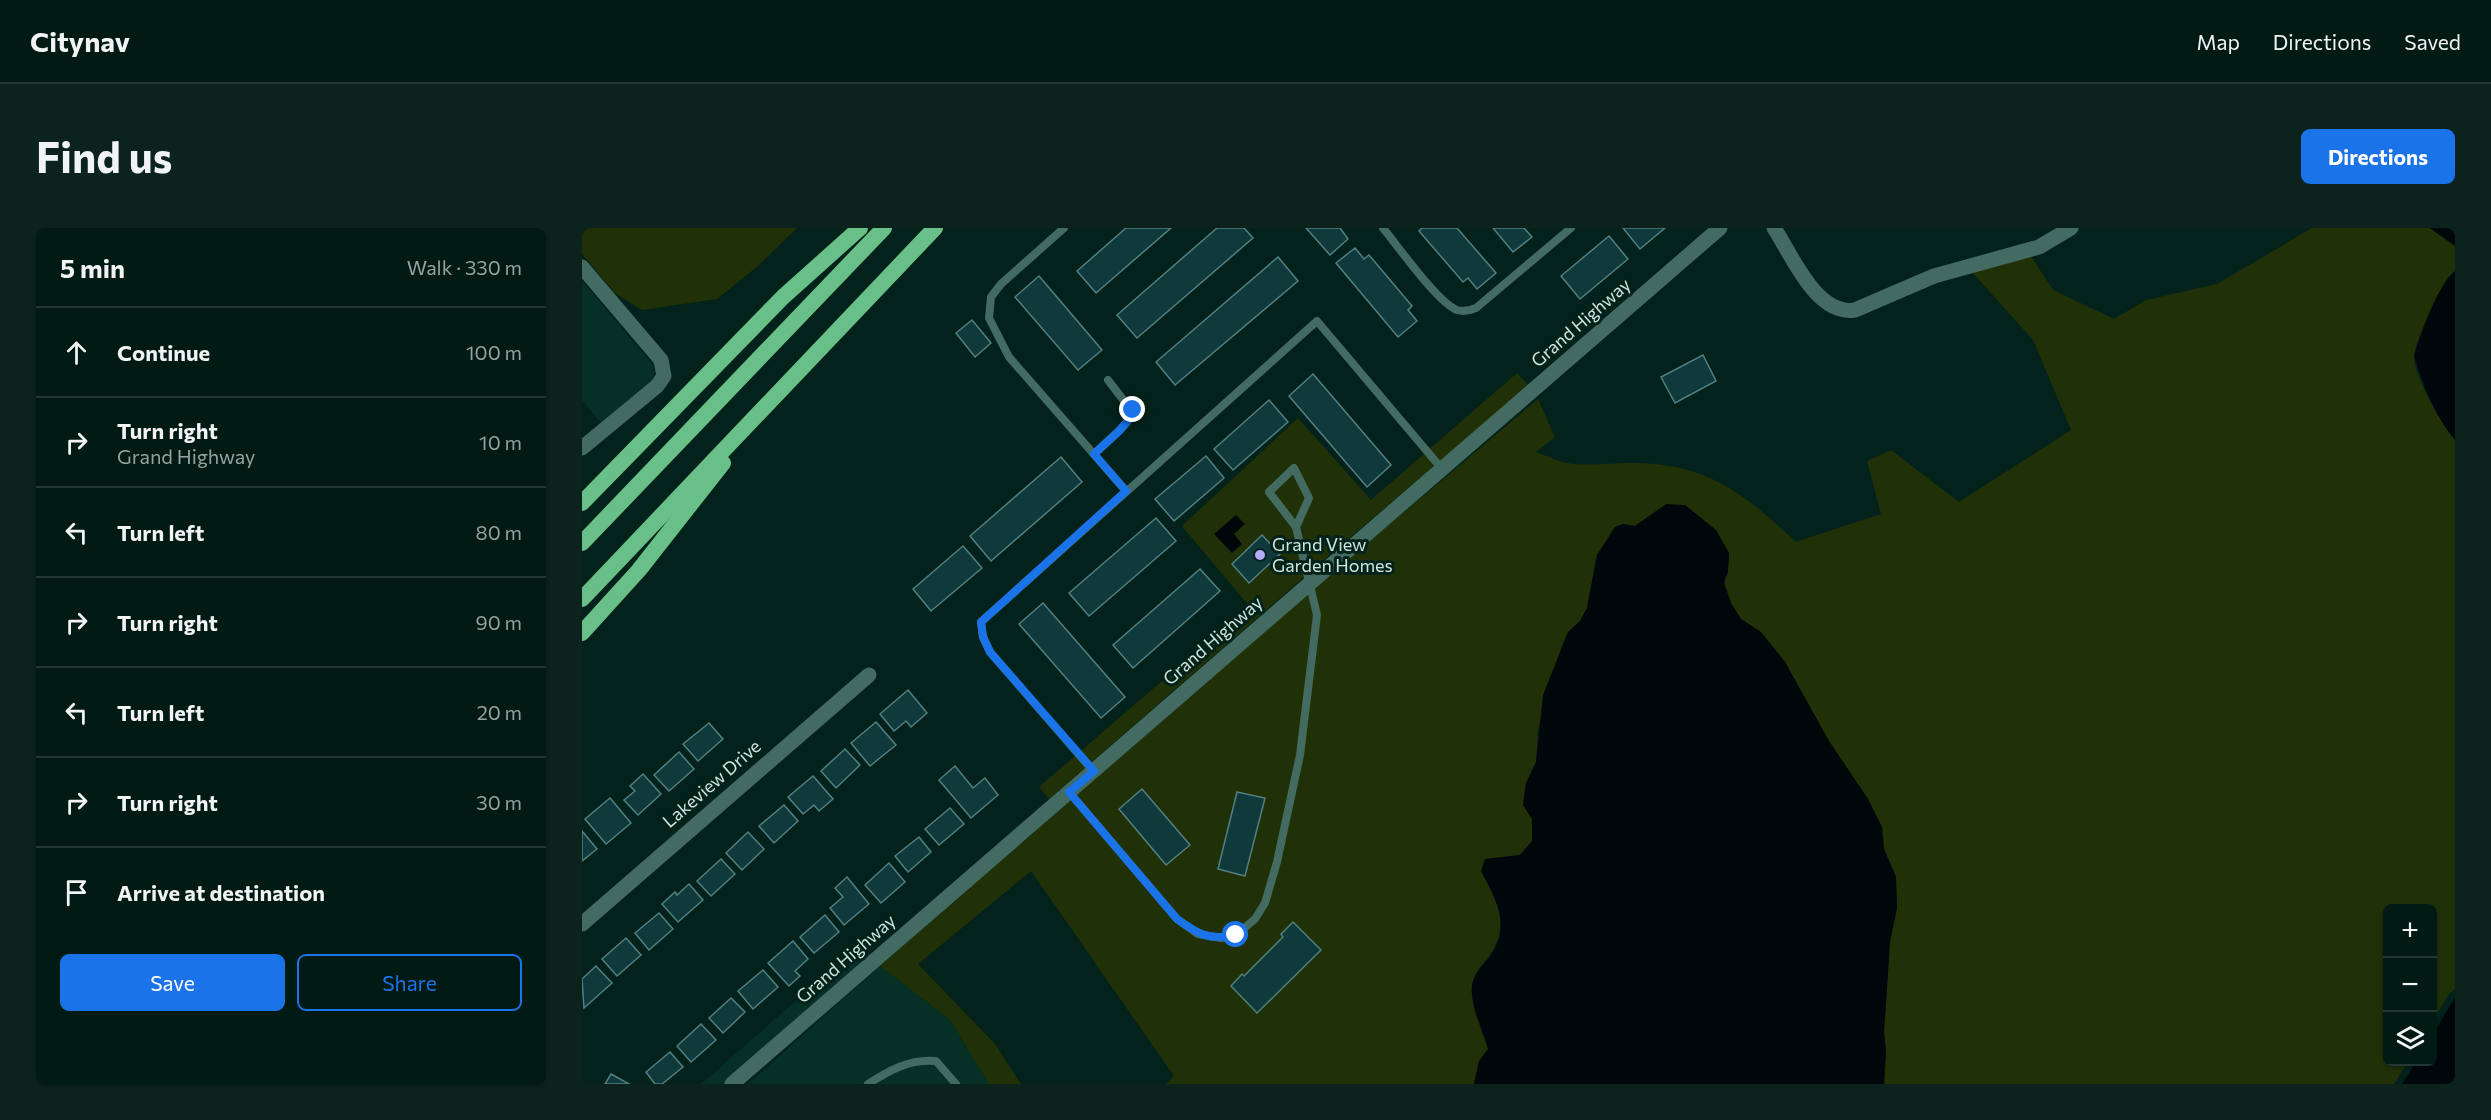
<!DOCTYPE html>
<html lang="en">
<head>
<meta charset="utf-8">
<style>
  body { margin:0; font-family:Commissioner,sans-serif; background:#0c231d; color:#f1f3f6 }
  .controls { position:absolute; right:18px; bottom:18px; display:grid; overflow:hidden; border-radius:9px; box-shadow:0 2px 4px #0004 }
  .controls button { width:54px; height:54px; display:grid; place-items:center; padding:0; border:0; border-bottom:2px solid #233834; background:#021a14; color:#f1f3f6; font:30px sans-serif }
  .stop { position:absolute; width:18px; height:18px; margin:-14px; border:4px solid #1a73e8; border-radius:50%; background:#fff }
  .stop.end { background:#1a73e8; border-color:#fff; box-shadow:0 2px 6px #0008 }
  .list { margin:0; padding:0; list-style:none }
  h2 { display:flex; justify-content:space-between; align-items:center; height:78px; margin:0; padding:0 24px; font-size:26px }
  h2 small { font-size:20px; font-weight:400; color:#96a1a0 }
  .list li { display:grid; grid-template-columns:39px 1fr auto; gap:18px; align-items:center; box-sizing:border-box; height:90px; padding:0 24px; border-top:2px solid #233834 }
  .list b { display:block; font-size:22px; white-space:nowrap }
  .list p { margin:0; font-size:20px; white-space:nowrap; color:#96a1a0 }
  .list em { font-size:20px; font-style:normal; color:#96a1a0 }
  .actions { display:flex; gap:12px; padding:18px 24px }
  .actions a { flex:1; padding:14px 0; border:2px solid #1a73e8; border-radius:9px; text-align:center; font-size:21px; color:#1a73e8 }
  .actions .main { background:#1a73e8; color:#fff }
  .icon { flex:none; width:33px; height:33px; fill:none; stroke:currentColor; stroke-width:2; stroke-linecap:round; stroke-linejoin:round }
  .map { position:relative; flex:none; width:1873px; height:856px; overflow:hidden; border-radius:9px }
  header { display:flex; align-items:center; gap:36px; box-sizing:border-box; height:84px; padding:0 30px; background:#021a14; border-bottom:2px solid #233834 }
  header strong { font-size:28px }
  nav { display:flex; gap:33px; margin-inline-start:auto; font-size:21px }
  .intro { display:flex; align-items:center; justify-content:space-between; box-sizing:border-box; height:144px; padding:0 36px }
  h1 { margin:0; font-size:42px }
  .button { padding:15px 27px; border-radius:9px; background:#1a73e8; color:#fff; font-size:21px; font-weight:700 }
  main { display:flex; gap:36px; padding:0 36px }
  aside { flex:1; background:#021a14; border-radius:9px; box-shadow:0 2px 4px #0004 }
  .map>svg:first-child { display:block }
</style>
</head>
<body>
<header>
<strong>Citynav</strong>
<nav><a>Map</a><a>Directions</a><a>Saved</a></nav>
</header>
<div class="intro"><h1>Find us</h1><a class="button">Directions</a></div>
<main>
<aside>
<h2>5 min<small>Walk · 330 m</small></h2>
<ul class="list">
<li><svg class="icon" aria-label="ahead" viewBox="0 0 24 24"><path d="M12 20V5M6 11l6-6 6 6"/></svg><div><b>Continue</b></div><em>100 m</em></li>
<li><svg class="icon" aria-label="right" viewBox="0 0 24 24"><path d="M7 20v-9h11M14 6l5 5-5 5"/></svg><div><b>Turn right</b><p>Grand Highway</p></div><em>10 m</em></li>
<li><svg class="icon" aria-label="left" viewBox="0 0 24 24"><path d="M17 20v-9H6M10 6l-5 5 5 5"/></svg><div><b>Turn left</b></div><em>80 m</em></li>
<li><svg class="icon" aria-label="right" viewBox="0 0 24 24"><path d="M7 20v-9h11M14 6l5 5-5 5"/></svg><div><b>Turn right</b></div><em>90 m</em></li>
<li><svg class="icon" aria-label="left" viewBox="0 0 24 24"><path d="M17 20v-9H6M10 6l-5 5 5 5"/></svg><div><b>Turn left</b></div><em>20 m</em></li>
<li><svg class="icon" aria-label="right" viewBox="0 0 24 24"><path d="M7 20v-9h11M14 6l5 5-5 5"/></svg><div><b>Turn right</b></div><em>30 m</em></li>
<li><svg class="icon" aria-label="arrive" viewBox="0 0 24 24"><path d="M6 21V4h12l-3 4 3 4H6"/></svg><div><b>Arrive at destination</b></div></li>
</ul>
<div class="actions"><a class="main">Save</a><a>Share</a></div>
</aside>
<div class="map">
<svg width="1873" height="856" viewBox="0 0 1873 856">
  <rect width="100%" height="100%" fill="#03221b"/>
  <g fill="#062f26">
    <polygon points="0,53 71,137 73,147 69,153 19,195 0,172"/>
    <polygon points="274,720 286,729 237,774 142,856 119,856"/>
    <polygon points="298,738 368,792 407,856 166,856"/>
  </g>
  <g fill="#203108">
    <polygon points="0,0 215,0 176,38 135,71 60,82 34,66 0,26"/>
    <path d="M1730,0H1848L1873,18V43L1865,50C1858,65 1832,115 1832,128C1831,147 1860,197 1873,212V761L1866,767L1851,793L1850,680H1806V834H1826L1812,856H1302L1304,824L1302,805L1308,714L1315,680L1314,649L1302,621L1300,599L1286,571L1247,513L1203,434L1179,404L1159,391L1149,375L1142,355L1146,343L1147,325L1134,302L1103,277L1067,289L1052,298L1041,296L1033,299L1015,327L1005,380L998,393L986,404L979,420L956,501L954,534L944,555L941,577L950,591V613L938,627L903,631L899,643C920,681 930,704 897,740L899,799L906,821L897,833L892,856H584L592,848L449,643L336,736L413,816L439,856H407L368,792L298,738L769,329L956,171L973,209L954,224C963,227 971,231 980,234C1002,239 1026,235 1049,235C1125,235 1160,264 1214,314L1299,286L1285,233L1309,222L1377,274L1489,202L1451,112L1391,45L1441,16L1471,62L1532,91L1564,72L1635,56Z"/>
    <polygon points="935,145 947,158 759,317 467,571 457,559 667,378 600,298 716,190 789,272"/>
  </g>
  <g fill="#00070b">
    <polygon points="1848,0 1873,0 1873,18"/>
    <path d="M1873,43V212C1853,188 1841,158 1832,128C1839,104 1854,60 1873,43Z"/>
    <path d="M1084,276L1103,277L1134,302L1147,325L1146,343L1142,355L1149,375L1159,391L1179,404L1203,434L1247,513L1286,571L1300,599L1302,621L1314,649L1315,680L1308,714L1302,804L1304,824L1302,856H892L897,833L906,821C901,802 885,773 891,753C894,743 901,737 907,730C930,699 915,673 899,643L903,631L938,627L950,613V591L941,577L944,555L954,534L961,467L986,404L998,393L1005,380L1015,327L1033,299L1041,296L1053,298Z"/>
    <polygon points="654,287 663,296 652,306 660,316 650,325 632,306"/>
    <polygon points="1873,769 1873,856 1820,856 1834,834 1850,834 1851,806"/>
  </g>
  <g fill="#0f393a" stroke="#527f80" stroke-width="1.5">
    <polygon points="544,0 589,0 514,65 495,43"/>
    <polygon points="635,0 662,0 671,10 555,110 535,87"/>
    <polygon points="724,0 758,0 766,11 748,27"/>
    <polygon points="840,0 875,0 914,45 895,61 886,50 881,54 837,3"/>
    <polygon points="911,0 942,0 950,9 931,24"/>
    <polygon points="1041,0 1083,0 1058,21"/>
    <polygon points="1027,8 1046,31 998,71 979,48"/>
    <polygon points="773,20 782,31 787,27 830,78 826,82 835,93 816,109 754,35"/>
    <polygon points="696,29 716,53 593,157 574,134"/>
    <polygon points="457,48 520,122 496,142 433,69"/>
    <polygon points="390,92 409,115 393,129 374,105"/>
    <polygon points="1121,127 1134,153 1093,175 1079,149"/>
    <polygon points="731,146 809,237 785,259 707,168"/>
    <polygon points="687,172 706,194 651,242 632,221"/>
    <polygon points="624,228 642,250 592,293 573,271"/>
    <polygon points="479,229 500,254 409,333 388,308"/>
    <polygon points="574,290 594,313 507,388 487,365"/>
    <polygon points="680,307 698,326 667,355 650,336"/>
    <polygon points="381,318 400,340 349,383 331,361"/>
    <polygon points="618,341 638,363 551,440 531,417"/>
    <polygon points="461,375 543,469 519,490 437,396"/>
    <polygon points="326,462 345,485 329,499 324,493 312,503 298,486"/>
    <polygon points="294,494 314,517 288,538 269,515"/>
    <polygon points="127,495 141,511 116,533 101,516"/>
    <polygon points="263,521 278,537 254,560 239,543"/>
    <polygon points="97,524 112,541 87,563 72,547"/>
    <polygon points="373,538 391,560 403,550 416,567 389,590 357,552"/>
    <polygon points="61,546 79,566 56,587 42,572 53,563 48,558"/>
    <polygon points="231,548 251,571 237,583 232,577 221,586 206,569"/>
    <polygon points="560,561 608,617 584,637 537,581"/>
    <polygon points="655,564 683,570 663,648 636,641"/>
    <polygon points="28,570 49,595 24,616 3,591"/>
    <polygon points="202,577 216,593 192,615 177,598"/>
    <polygon points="368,580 382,596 357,617 343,601"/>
    <polygon points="0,603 15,621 0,633"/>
    <polygon points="166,604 182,621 160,642 144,625"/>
    <polygon points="337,609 349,624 326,644 313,628"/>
    <polygon points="139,631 153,646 129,668 115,653"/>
    <polygon points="307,635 323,654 299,675 283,657"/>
    <polygon points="265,649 287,676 262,697 248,680 261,669 253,660"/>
    <polygon points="107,656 121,672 96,694 80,676 93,664 95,667"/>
    <polygon points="77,685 91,701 67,722 53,705"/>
    <polygon points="243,687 257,704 232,725 218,709"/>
    <polygon points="711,694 739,722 675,785 649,758 660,746 662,748 701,709 699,706"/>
    <polygon points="44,710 59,727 35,748 20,731"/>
    <polygon points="211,713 226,731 213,743 218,748 207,758 186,735"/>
    <polygon points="14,738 30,755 2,780 0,751"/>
    <polygon points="181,742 196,759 171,781 156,763"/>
    <polygon points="149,770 163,784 141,805 127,790"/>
    <polygon points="119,796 134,812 109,834 95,818"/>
    <polygon points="88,824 101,839 80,856 73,856 64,844"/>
    <polygon points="29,846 47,856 23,856"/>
  </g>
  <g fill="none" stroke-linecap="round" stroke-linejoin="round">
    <g stroke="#436b61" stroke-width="8">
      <polyline points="482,0 419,56 409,69 407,90 427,129 544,263"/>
      <path d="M801,0C815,17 856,75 875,82C882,84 887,83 894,80L989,0"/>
      <polyline points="512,226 537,203 552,186 526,152"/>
      <polyline points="511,543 408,424 401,409 399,394 735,93 860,241"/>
      <polyline points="487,564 595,691 616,706 639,710 654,707 673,691 683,675 695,634 718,527 735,387 714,299 687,264 712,240 727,270 714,299"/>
      <path d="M286,856C308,842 327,831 354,833L374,856"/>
    </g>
    <g stroke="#436b61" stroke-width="15">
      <path d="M1192,0C1210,27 1234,88 1273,82L1352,48L1457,19L1489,0"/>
      <polyline points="0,39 79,132 82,148 75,158 0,220"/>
      <polyline points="0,696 287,447"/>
    </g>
    <polyline stroke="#436b61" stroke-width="15" points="150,856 1138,0"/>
    <g stroke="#68c088" stroke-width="16">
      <polyline points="0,275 201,69 278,0"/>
      <polyline points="0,315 302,0"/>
      <polyline points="0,371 353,0"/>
      <polyline points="0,405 57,342 141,235"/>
    </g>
  </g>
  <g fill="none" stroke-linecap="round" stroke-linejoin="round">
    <path stroke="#1a73e8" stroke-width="8" d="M551,182L552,186L537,203L512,226L544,263L399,394L401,409L408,424L512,543L487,564L595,691C616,706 627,713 654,707"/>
  </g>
  <circle fill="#b5acf8" stroke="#03221b" stroke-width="2" cx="678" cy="327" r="6"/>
  <g text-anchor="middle" stroke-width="6" stroke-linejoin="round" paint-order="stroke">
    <g font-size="18" fill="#cee4dd" stroke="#03221b">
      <text transform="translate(999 95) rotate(-41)" y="6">Grand Highway</text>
      <text transform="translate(631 413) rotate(-41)" y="6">Grand Highway</text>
      <text transform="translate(130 556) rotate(-41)" y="6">Lakeview Drive</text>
      <text transform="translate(264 731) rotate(-41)" y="6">Grand Highway</text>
    </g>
    <g font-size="18" fill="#cee4dd" stroke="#03221b" text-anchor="start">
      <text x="690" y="323">Grand View<tspan x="690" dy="21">Garden Homes</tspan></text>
    </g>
  </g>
</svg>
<div class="controls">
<button>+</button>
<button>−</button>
<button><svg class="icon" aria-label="layers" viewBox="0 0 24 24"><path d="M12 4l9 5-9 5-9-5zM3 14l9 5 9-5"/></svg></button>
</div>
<div class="stop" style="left:654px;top:707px"></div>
<div class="stop end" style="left:551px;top:182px"></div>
</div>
</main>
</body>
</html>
